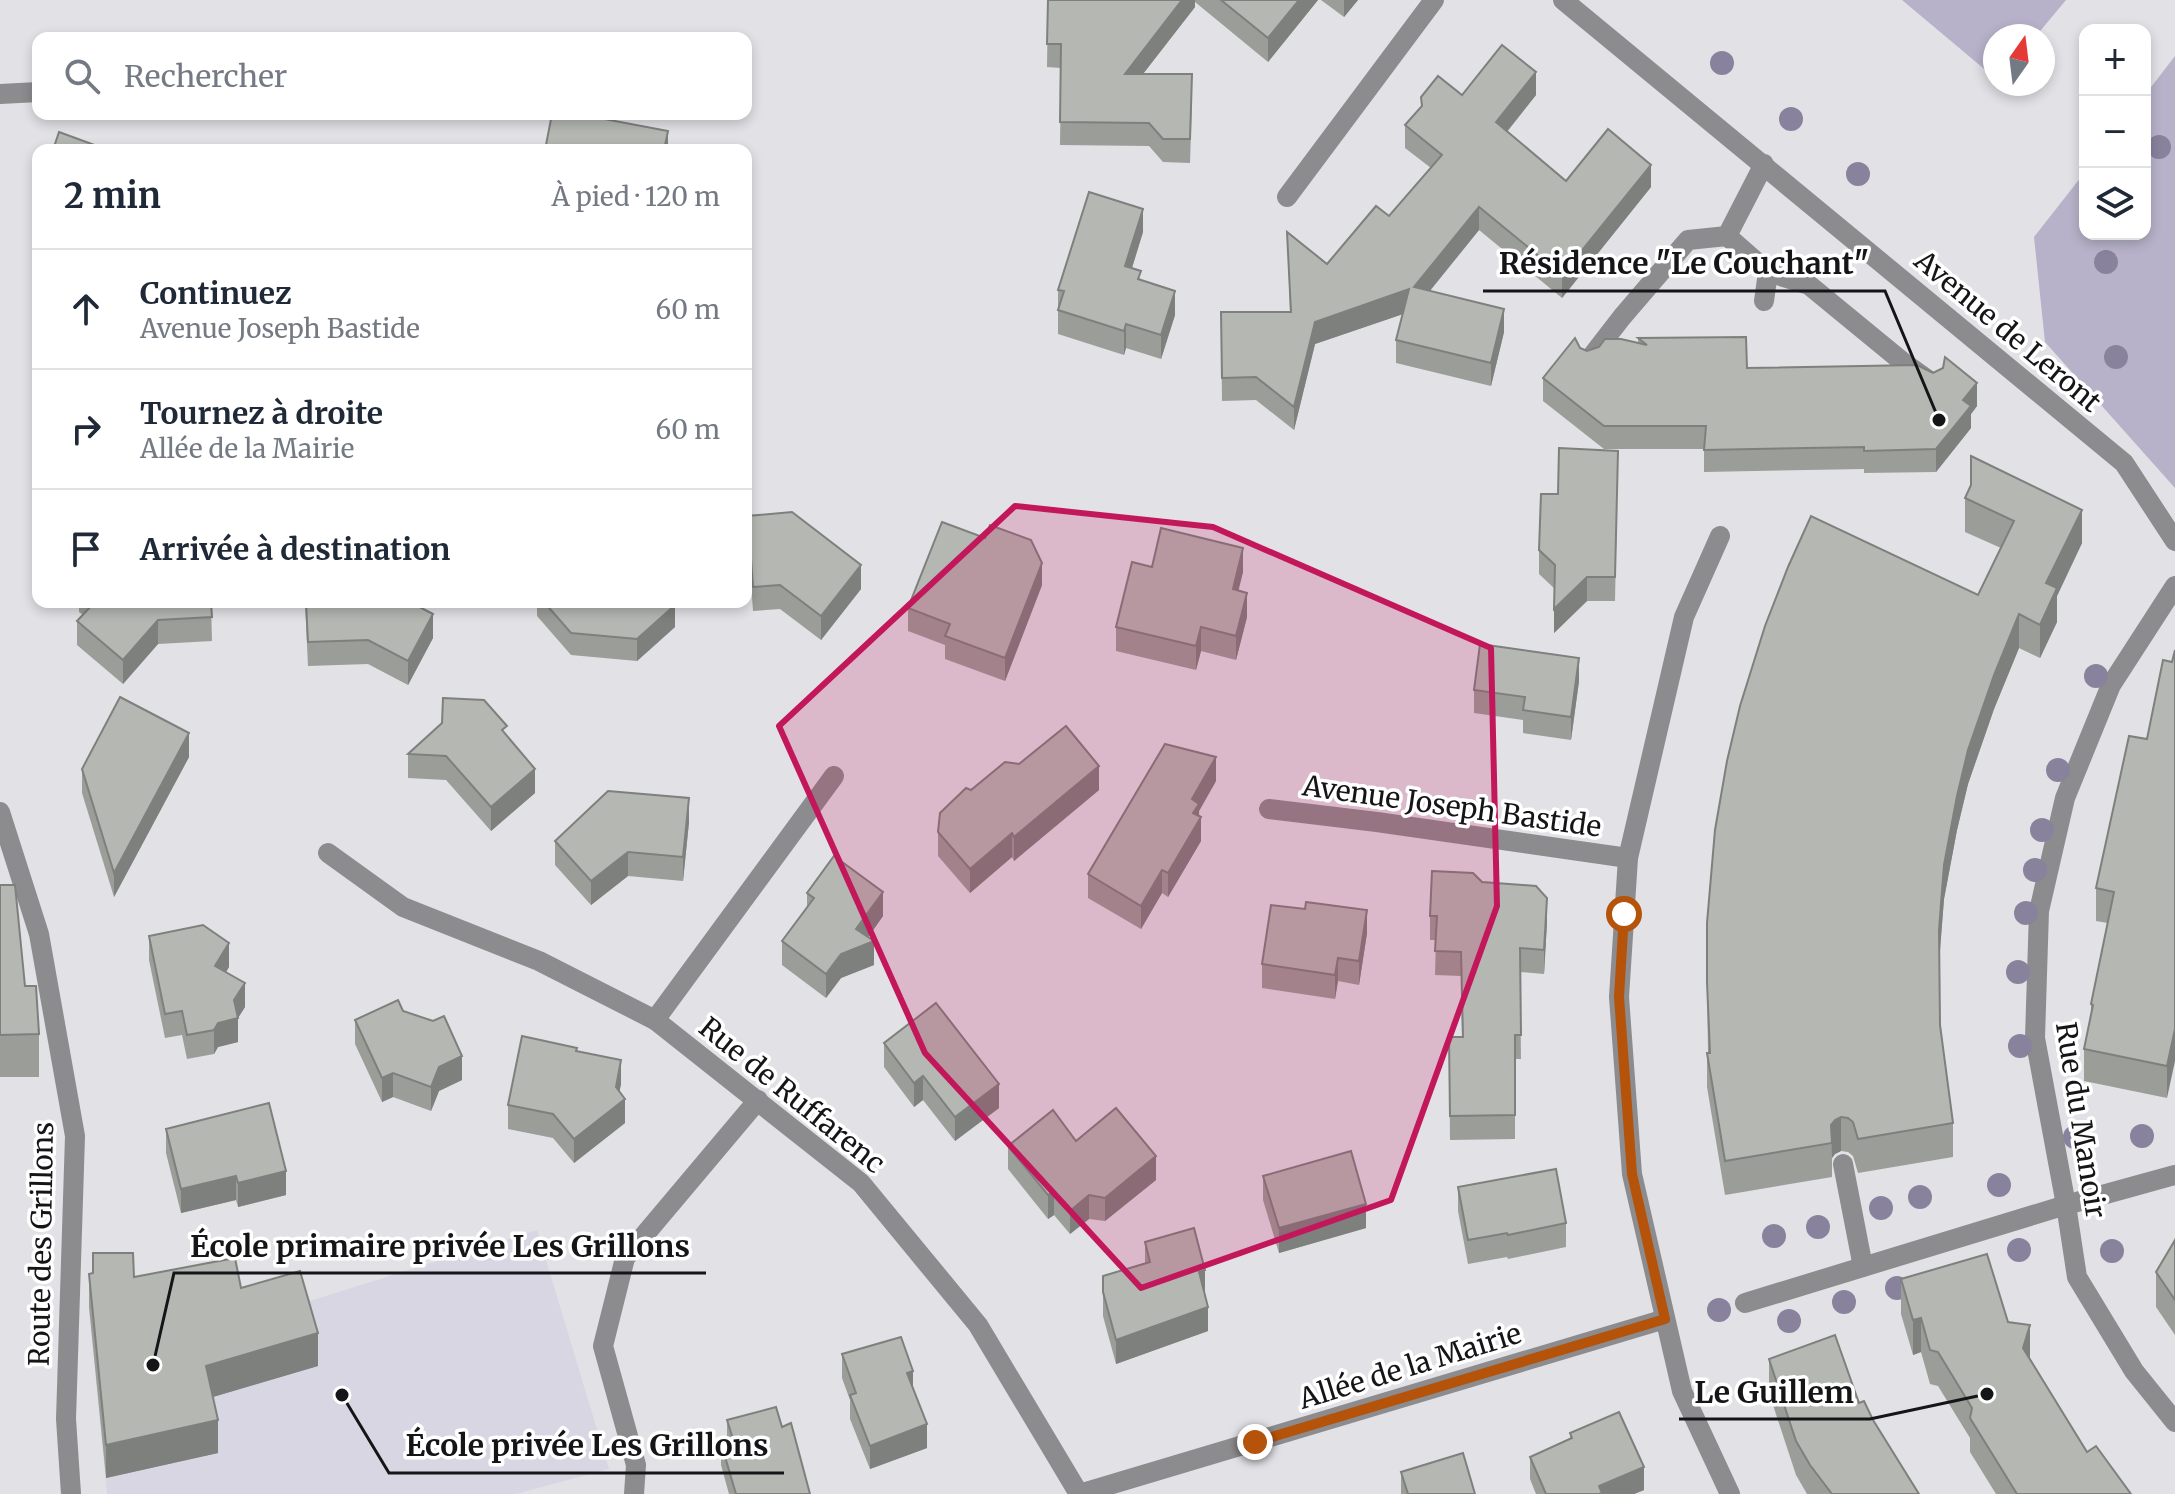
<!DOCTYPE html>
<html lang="fr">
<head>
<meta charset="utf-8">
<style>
  body { margin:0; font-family:Merriweather,serif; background:#f6f6f7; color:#1f2937 }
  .controls { position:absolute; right:24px; top:24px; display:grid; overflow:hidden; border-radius:16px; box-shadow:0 4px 12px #0003 }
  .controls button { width:72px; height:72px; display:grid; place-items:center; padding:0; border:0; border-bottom:2px solid #e0e1e3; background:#fff; color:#1f2937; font:40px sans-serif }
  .compass { position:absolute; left:1983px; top:24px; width:72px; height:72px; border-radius:50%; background:#fff; box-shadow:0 4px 12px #0003; rotate:14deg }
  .stop { position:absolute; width:24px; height:24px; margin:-18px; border:6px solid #b45309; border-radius:50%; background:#fff }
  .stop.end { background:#b45309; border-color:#fff; box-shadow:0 2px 8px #0008 }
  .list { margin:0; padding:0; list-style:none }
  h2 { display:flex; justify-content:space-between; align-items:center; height:104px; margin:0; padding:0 32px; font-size:34px }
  h2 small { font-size:26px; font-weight:400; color:#747a83 }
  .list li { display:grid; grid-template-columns:52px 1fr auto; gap:24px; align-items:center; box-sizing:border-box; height:120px; padding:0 32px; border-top:2px solid #e0e1e3 }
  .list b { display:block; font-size:30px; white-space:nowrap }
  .list p { margin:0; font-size:26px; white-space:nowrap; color:#747a83 }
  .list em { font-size:26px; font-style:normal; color:#747a83 }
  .icon { flex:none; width:44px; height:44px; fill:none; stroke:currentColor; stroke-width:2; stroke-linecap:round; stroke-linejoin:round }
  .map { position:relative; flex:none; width:2175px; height:1494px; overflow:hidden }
  .search { position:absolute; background:#fff; box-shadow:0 4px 12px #0003; left:32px; top:32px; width:720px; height:88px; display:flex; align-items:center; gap:20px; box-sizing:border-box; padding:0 28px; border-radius:16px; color:#747a83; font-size:30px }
  .panel { position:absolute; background:#fff; box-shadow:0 4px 12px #0003; left:32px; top:144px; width:720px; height:464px; border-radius:16px }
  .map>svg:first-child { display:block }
</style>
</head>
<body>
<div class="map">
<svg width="2175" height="1494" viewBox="0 0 2175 1494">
  <rect width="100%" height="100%" fill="#e2e1e6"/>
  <polygon fill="#d9d6e3" points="537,1230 609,1469 516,1494 107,1494 89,1307 300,1304"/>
  <g fill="#b7b2c9">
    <polygon points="1902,0 2066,0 2036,36 1995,36 1995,78"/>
    <polygon points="2175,56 2175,488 2045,342 2034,237 2085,172 2085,234 2145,234 2145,95"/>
  </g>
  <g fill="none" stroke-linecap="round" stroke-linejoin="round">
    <g stroke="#8c8b8d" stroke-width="20">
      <polyline points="1563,0 2124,463 2175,541"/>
      <polyline points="0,94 38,92"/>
      <polyline points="1764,164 1727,236 1768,272 1764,301"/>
      <polyline points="1287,197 1434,0"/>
      <polyline points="1768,272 1809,285 1904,363 1928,380"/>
      <polyline points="1588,361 1622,317 1688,240 1727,236"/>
      <polyline points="1720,536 1684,617 1628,858 1619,997 1632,1174 1682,1391 1730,1494"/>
      <polyline points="2175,586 2111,685 2065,798 2039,911 2035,1038 2066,1205 2077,1277 2134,1371 2175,1422"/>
      <polyline points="1269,809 1377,822 1628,858"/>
      <polyline points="0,812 39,934 75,1136 66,1419 71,1494"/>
      <polyline points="328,853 403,907 539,961 655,1020 861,1183 978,1325 1079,1494 1665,1319"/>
      <polyline points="655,1020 834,776"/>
      <polyline points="1843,1164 1863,1267"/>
      <polyline points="1745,1303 2066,1205 2175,1175"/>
      <polyline points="634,1494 636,1465 603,1346 625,1258 758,1100"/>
    </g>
  </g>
  <g fill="#89829d">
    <circle cx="1722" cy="63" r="12"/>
    <circle cx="1791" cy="119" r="12"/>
    <circle cx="2159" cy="147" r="12"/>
    <circle cx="1858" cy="174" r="12"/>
    <circle cx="2106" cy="262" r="12"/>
    <circle cx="2116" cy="357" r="12"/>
    <circle cx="2096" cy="676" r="12"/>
    <circle cx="2058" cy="770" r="12"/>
    <circle cx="2042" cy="830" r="12"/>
    <circle cx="2035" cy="870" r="12"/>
    <circle cx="2026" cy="913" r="12"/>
    <circle cx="2018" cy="972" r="12"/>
    <circle cx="2020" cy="1046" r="12"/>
    <circle cx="2142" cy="1136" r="12"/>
    <circle cx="2075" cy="1137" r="12"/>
    <circle cx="1999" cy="1185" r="12"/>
    <circle cx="1920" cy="1197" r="12"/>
    <circle cx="1881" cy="1208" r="12"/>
    <circle cx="1818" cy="1227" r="12"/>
    <circle cx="1774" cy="1236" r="12"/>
    <circle cx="2019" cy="1250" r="12"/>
    <circle cx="2112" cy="1251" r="12"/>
    <circle cx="1897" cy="1288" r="12"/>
    <circle cx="1844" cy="1302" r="12"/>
    <circle cx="1719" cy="1310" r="12"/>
    <circle cx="1789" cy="1321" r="12"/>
  </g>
  <g fill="#9b9d99">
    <polygon points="1048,0 1318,0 1268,62 1195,2 1195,7 1143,74 1192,98 1190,163 1163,162 1149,146 1060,145 1061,68 1047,67"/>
    <polygon points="1321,0 1358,0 1344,17"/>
    <polygon points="1462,95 1536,95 1507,132 1566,181 1651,187 1562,298 1479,230 1430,291 1504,332 1491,386 1396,363 1396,340 1403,314 1315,344 1294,430 1256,400 1222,401 1221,312 1290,312 1287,232 1327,264 1389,216 1431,168 1405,148 1405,125 1421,107 1421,97"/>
    <polygon points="38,190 38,223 35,222 35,198"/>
    <polygon points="1143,232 1132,268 1141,280 1175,315 1161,359 1126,348 1124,355 1058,334 1058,290"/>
    <polygon points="1638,338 1747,368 1977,406 1971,414 1971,428 1936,472 1864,473 1864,469 1704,472 1704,449 1604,449 1543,401 1543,378 1580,348 1587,351 1638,343"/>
    <polygon points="1618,451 1615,601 1587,601 1554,633 1555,589 1539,574 1539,550 1558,494"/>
    <polygon points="1965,498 2082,543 2057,596 2057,622 2040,658 2019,648 1994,709 1968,784 1957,830 1944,899 1939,959 1940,1025 1953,1123 1953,1157 1858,1173 1853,1156 1848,1152 1841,1151 1835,1154 1832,1158 1832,1177 1725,1195 1707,1087 1707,1053 1708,1053 1707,982 1978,595 2001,548 1965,532"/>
    <polygon points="746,517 861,589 821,640 780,609 753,611 751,582 746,579"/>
    <polygon points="1152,567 1243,572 1238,590 1247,617 1236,660 1201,651 1196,670 1116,651 1116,627"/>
    <polygon points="1042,585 1005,681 945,659 945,645 908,631 908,608"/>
    <polygon points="79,602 211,602 212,641 158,644 123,684 77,645 77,621 83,615 79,612"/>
    <polygon points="305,602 410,602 433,638 408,685 368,664 308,666"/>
    <polygon points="537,602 672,602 675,627 637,661 571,655 537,616"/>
    <polygon points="2172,662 2167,1098 2084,1081 2084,1049 2091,1017 2091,1004 2108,923 2096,921 2096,888"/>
    <polygon points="1579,681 1571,740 1523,733 1523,720 1474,713 1474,690"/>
    <polygon points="442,723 507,736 535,793 491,831 446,780 408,778 408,754"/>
    <polygon points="189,757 114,897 82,793 82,769"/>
    <polygon points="1216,781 1199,811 1201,841 1168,897 1162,893 1141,929 1088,898 1088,874"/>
    <polygon points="971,790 1099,790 1014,861 1012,857 970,893 938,856 938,832"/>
    <polygon points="689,822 683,881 628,876 591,905 555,865 555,841"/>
    <polygon points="1482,882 1547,922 1544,974 1520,972 1521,1059 1515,1059 1515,1139 1450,1140 1449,1037 1462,1037 1461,976 1435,975 1436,940 1430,940 1430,916"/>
    <polygon points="0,885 25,986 39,1034 39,1077 0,1077"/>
    <polygon points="807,893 883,916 868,937 874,965 841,978 826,998 782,965 782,941 807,907"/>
    <polygon points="1305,909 1367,933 1359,985 1338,981 1335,999 1262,988 1262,964"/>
    <polygon points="149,936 229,967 226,972 245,1007 238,1018 238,1042 218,1047 214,1054 187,1059 182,1035 165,1038 149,960"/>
    <polygon points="403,1011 462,1080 439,1091 431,1111 393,1097 382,1102 355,1044 355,1020"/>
    <polygon points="884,1043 999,1108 955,1141 923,1100 914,1107 884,1067"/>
    <polygon points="577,1051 621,1084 619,1091 625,1123 574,1163 553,1138 508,1129 508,1105"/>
    <polygon points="166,1129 286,1195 238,1207 236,1200 181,1213 166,1153"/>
    <polygon points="1076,1141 1156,1180 1105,1221 1089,1219 1070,1234 1054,1215 1048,1219 1008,1169 1008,1146"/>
    <polygon points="1263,1176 1366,1228 1279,1253 1263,1200"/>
    <polygon points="1458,1187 1566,1223 1566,1247 1508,1259 1507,1257 1468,1264 1458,1211"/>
    <polygon points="2175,1240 2175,1335 2156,1307 2156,1272"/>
    <polygon points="1145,1242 1205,1294 1208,1331 1116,1364 1103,1316 1103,1276 1145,1263"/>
    <polygon points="89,1274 241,1288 318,1366 213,1397 218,1453 106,1478 89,1307"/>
    <polygon points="1901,1279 2008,1322 2087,1452 2131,1494 1996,1494 1970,1452 1970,1438 1938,1386 1930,1384 1921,1352 1913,1355 1901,1314"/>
    <polygon points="842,1354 913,1390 927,1448 870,1469 850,1419 850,1400 842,1378"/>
    <polygon points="1769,1359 1859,1403 1873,1420 1919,1494 1807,1494 1796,1475 1769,1393"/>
    <polygon points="727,1420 782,1427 810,1494 729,1494 721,1465 721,1443 727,1441"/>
    <polygon points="1570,1433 1644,1490 1634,1494 1536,1494 1530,1479 1530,1457 1570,1438"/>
    <polygon points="1401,1472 1475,1494 1401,1494"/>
  </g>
  <g fill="#7e807d">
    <polygon points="1182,0 1195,0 1195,7 1125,97 1125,74"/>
    <polygon points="1299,0 1318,0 1268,62 1268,38"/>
    <polygon points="1344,0 1358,0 1344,17"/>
    <polygon points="1536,72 1536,95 1496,145 1496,122"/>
    <polygon points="668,131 668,150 664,150"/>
    <polygon points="1651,165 1651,187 1562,298 1562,275"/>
    <polygon points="1479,207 1479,230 1414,310 1414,287"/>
    <polygon points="1143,209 1143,232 1125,290 1125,266"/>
    <polygon points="1409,289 1409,312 1315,344 1294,430 1294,407 1315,322"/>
    <polygon points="1175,291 1175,315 1161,359 1161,335"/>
    <polygon points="1504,309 1504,332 1491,386 1491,363"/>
    <polygon points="1126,324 1126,348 1124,355 1124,331"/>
    <polygon points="1977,383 1977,406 1971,414 1971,428 1936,472 1936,449 1963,400"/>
    <polygon points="2082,510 2082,543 2057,596 2057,622 2040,658 2040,625 2046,583"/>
    <polygon points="1243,548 1243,572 1233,613 1233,589"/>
    <polygon points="1042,563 1042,585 1005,681 1005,658"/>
    <polygon points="861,565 861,589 821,640 821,616"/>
    <polygon points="1587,577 1587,601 1554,633 1554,609"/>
    <polygon points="1247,593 1247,617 1236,660 1236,636"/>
    <polygon points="675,605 675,627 637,661 637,639"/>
    <polygon points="433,614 433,638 408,685 408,661"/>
    <polygon points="2019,614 2019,648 1994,709 1968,784 1957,830 1944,899 1939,964 1939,930 1944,865 1957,796 1968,750 1994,675"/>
    <polygon points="158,620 158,644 123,684 123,660"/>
    <polygon points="1201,627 1201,651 1196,670 1196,646"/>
    <polygon points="1579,658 1579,681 1571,740 1571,717"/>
    <polygon points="189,733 189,757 114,897 114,873"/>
    <polygon points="1216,757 1216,781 1199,811 1199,822 1201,817 1201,841 1168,897 1168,873 1192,799"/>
    <polygon points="1099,766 1099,790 1014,861 1014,837"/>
    <polygon points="535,769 535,793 491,831 491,807"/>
    <polygon points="689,798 689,822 683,881 683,857"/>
    <polygon points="1012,833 1012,857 970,893 970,869"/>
    <polygon points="628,852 628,876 591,905 591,881"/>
    <polygon points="1162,870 1162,893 1141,929 1141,906"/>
    <polygon points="883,892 883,916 862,946 874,941 874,965 841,978 826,998 826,974"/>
    <polygon points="1547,898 1547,922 1544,974 1544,950"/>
    <polygon points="1367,910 1367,933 1359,985 1359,961"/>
    <polygon points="229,943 229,967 215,990 215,966"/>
    <polygon points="1338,958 1338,981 1335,999 1335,975"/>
    <polygon points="245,983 245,1007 238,1018 238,1042 218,1047 214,1054 214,1030"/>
    <polygon points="2175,1029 2175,1061 2167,1098 2167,1066"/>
    <polygon points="462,1056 462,1080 439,1091 431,1111 431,1087 439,1067"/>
    <polygon points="621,1060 621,1084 617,1105 625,1099 625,1123 574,1163 574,1139 616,1087"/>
    <polygon points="393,1073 393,1097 382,1102 382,1078"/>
    <polygon points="923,1076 923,1100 914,1107 914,1083"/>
    <polygon points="999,1084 999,1108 955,1141 955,1117"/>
    <polygon points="1841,1117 1841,1151 1835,1154 1832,1158 1831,1125 1835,1120"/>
    <polygon points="1156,1156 1156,1180 1105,1221 1105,1198"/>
    <polygon points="286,1171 286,1195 238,1207 238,1183"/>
    <polygon points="236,1176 236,1200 181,1213 181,1189"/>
    <polygon points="1054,1191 1054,1215 1048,1219 1048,1195"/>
    <polygon points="1089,1195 1089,1219 1070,1234 1070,1211"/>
    <polygon points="1366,1204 1366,1228 1279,1253 1279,1228"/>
    <polygon points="1205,1270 1205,1294 1199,1272"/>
    <polygon points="1208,1307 1208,1331 1116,1364 1116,1340"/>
    <polygon points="1921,1318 1921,1352 1913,1355 1913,1320"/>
    <polygon points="2030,1325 2030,1359 2023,1348"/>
    <polygon points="318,1333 318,1366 206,1399 206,1366"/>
    <polygon points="913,1371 913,1394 907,1373"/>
    <polygon points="218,1420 218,1453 106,1478 106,1445"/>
    <polygon points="927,1424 927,1448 870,1469 870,1446"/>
    <polygon points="1644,1467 1644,1490 1634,1494 1599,1494 1599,1486"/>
  </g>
  <g fill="#b4b7b2" stroke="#7e807d" stroke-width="2">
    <polygon points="1048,0 1182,0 1125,74 1192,74 1190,139 1163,139 1149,123 1060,122 1061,44 1047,44"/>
    <polygon points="1221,0 1299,0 1268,38"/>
    <polygon points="1502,45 1536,72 1496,122 1566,181 1608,129 1651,165 1562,275 1479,207 1414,287 1504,309 1491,363 1396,340 1409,289 1315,322 1294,407 1256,377 1222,378 1221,312 1291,312 1287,232 1327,264 1376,206 1389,216 1442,155 1405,125 1422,106 1421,97 1438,76 1462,95"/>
    <polygon points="552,114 578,114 668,131 664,150 545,150"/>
    <polygon points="59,132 108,150 53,150"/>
    <polygon points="1089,192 1143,209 1125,266 1141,271 1138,279 1175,291 1161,335 1126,324 1124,331 1058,310 1064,291 1058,290"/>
    <polygon points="1746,337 1747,368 1917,365 1933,373 1943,368 1945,357 1977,383 1963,400 1971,406 1936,449 1864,451 1864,447 1704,450 1706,426 1604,426 1543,378 1575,338 1580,348 1587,351 1599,347 1605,339 1621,339 1647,345 1638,338"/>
    <polygon points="1559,448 1618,451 1615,577 1587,577 1554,609 1555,565 1539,550 1541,494 1558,494"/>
    <polygon points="1971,456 2082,510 2046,583 2057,588 2040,625 2019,614 1994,675 1968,750 1957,796 1944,865 1939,930 1940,1025 1953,1123 1858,1139 1853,1122 1848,1118 1841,1117 1835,1120 1831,1125 1832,1143 1725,1161 1707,1053 1710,1053 1707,982 1707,923 1715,830 1727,761 1740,706 1765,626 1788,567 1811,516 1978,595 2014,521 1965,498 1971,485"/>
    <polygon points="792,512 861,565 821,616 780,585 753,587 751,558 746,555 747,516"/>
    <polygon points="942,522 985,538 990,525 1031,540 1042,563 1005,658 945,636 950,624 908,608"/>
    <polygon points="1161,528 1243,548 1233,589 1247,593 1236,636 1201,627 1196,646 1116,627 1132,562 1152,567"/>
    <polygon points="95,602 211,602 212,617 158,620 123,660 77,621"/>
    <polygon points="306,602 410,602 433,614 408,661 368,640 308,642"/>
    <polygon points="544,602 672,602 675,605 637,639 571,633"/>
    <polygon points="1480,644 1579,658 1571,717 1523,710 1525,697 1474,690"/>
    <polygon points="2175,650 2175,1029 2167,1066 2084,1049 2093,1005 2091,1004 2114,892 2096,888 2129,736 2147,739 2163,660 2172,662"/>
    <polygon points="120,697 189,733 114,873 82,769"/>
    <polygon points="443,698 484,700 507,726 502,730 535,769 491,807 446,756 408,754 442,723"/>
    <polygon points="1066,726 1099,766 1014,837 1012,833 970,869 938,832 940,813 966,788 971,790 1005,762 1019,764"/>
    <polygon points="1165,744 1216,757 1192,799 1199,804 1193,813 1201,817 1168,873 1162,870 1141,906 1088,874"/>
    <polygon points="608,791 689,798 683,857 628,852 591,881 555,841"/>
    <polygon points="834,856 883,892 856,929 874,941 841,954 826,974 782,941 814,898 807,893"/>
    <polygon points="1432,871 1473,873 1482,882 1536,886 1547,898 1544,950 1520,948 1521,1035 1515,1035 1515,1115 1450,1116 1449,1037 1463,1037 1461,952 1435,951 1437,916 1430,916"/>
    <polygon points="0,885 15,885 25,986 36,986 39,1034 0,1035"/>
    <polygon points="1306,902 1367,910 1359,961 1338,958 1335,975 1262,964 1271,905 1305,909"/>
    <polygon points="203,925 229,943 215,966 245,983 234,1000 238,1018 218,1023 214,1030 187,1035 182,1011 165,1014 149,936"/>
    <polygon points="398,1000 403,1011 433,1021 444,1016 462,1056 439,1067 431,1087 393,1073 382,1078 355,1020"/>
    <polygon points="936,1003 999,1084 955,1117 923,1076 914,1083 884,1043"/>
    <polygon points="522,1036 577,1048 576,1051 621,1060 616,1087 625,1099 574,1139 553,1114 508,1105"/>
    <polygon points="269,1103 286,1171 238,1183 236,1176 181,1189 166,1129"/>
    <polygon points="1116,1108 1156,1156 1105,1198 1089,1195 1070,1211 1054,1191 1048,1195 1008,1146 1053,1110 1076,1141"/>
    <polygon points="1351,1151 1366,1204 1279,1228 1263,1176"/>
    <polygon points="1556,1169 1566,1223 1508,1235 1507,1233 1468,1240 1458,1187"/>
    <polygon points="1194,1228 1205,1270 1199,1272 1208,1307 1116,1340 1103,1292 1103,1276 1150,1262 1145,1242"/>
    <polygon points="2175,1240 2175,1300 2156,1272"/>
    <polygon points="93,1253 133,1253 134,1277 235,1258 241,1288 300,1271 318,1333 206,1366 218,1420 106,1445 89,1274 93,1273"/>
    <polygon points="1987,1254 2008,1322 2030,1325 2023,1348 2087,1452 2096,1446 2131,1494 2017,1494 1970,1418 1972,1408 1938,1352 1930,1350 1921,1318 1913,1320 1901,1279"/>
    <polygon points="1835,1335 1859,1403 1864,1401 1873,1420 1919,1494 1832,1494 1810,1465 1796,1441 1769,1359"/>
    <polygon points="901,1337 913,1371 907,1373 927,1424 870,1446 850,1395 856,1393 842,1354"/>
    <polygon points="776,1407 782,1427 791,1423 810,1494 736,1494 721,1443 733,1439 727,1420"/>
    <polygon points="1619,1412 1644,1467 1599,1486 1602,1493 1599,1494 1546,1494 1530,1457 1572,1438 1570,1433"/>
    <polygon points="1463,1453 1475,1494 1408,1494 1401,1472"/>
  </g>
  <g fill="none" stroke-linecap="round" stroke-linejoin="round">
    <polyline stroke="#b45309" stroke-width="10" points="1255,1442 1665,1319 1632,1174 1619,997 1624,914"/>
  </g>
  <path fill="#c2185b" fill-opacity="0.2" stroke="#c2185b" stroke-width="6" stroke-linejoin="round" d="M1015,506L1213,527L1491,648L1497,906L1391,1200L1141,1288L925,1053L779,726Z"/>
  <g text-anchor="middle" stroke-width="7" stroke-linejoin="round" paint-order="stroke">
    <g font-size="28" fill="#151416" stroke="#fff">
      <text transform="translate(2008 331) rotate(40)" y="10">Avenue de Leront</text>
      <text transform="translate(1452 806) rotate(8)" y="10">Avenue Joseph Bastide</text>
      <text transform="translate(792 1095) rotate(39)" y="10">Rue de Ruffarenc</text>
      <text transform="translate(2081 1120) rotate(81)" y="10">Rue du Manoir</text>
      <text transform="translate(41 1244) rotate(-89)" y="10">Route des Grillons</text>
      <text transform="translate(1410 1366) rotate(-17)" y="10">Allée de la Mairie</text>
    </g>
  </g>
  <path fill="none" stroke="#151416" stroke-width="3" d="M1939 420L1885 291H1483M153 1365L174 1273H706M1987 1394L1870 1419H1679M342 1395L389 1473H784"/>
  <g fill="#151416" stroke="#fff" stroke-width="3">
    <circle cx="1939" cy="420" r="8"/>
    <circle cx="153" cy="1365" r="8"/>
    <circle cx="1987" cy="1394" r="8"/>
    <circle cx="342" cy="1395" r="8"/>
  </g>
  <g font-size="30" text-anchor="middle" font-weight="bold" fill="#151416" stroke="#fff" stroke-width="7" stroke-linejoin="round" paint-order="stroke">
    <text x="1684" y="274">Résidence "Le Couchant"</text>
    <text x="440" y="1257">École primaire privée Les Grillons</text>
    <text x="1774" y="1403">Le Guillem</text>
    <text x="587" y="1456">École privée Les Grillons</text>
  </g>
</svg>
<div class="controls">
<button>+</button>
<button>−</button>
<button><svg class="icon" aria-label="layers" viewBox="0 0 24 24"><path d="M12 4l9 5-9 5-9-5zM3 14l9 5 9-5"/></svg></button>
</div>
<svg class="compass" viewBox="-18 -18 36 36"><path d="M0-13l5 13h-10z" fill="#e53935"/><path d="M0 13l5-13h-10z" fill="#747a83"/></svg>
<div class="stop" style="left:1624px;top:914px"></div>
<div class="stop end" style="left:1255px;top:1442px"></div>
<div class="search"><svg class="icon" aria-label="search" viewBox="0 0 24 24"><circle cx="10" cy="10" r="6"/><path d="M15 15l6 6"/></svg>Rechercher</div>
<section class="panel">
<h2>2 min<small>À pied · 120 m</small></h2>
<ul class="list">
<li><svg class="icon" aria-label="ahead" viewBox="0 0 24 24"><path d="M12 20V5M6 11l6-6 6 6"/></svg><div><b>Continuez</b><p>Avenue Joseph Bastide</p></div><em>60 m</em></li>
<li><svg class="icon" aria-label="right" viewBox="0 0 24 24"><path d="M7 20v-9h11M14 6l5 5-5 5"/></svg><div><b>Tournez à droite</b><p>Allée de la Mairie</p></div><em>60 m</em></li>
<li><svg class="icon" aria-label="arrive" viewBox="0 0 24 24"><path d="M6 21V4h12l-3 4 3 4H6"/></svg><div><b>Arrivée à destination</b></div></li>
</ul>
</section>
</div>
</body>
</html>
